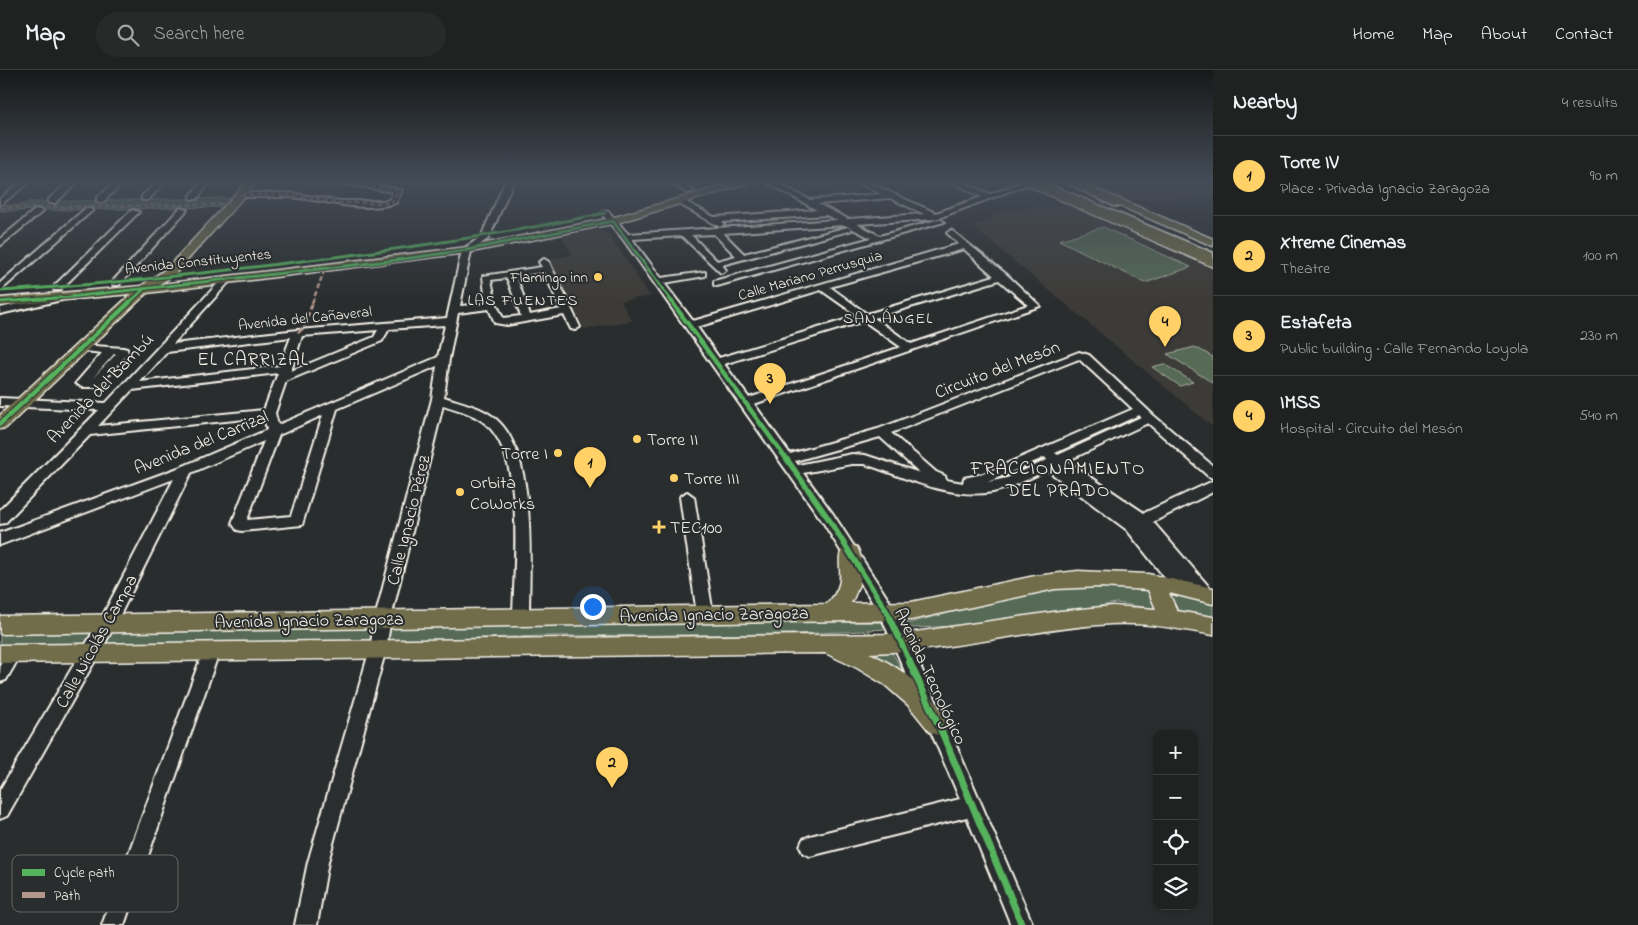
<!DOCTYPE html>
<html lang="en">
<head>
<meta charset="utf-8">
<style>
  body { margin:0; font-family:"Indie Flower",sans-serif; background:#282a2a; color:#f1f3f6 }
  .controls { position:absolute; right:15px; bottom:15px; display:grid; overflow:hidden; border-radius:10px; box-shadow:0 2px 12px #0003 }
  .controls button { width:45px; height:45px; display:grid; place-items:center; padding:0; border:0; border-bottom:1px solid #3d3f40; background:#202222; color:#f1f3f6; font:25px sans-serif }
  .you { position:absolute; left:592px; top:536px; width:18px; height:18px; margin:-12px; border:4px solid #fff; border-radius:50%; background:#1a73e8; box-shadow:0 0 0 8px #1a73e833 }
  .badge { display:grid; place-items:center; width:32px; height:32px; border-radius:50%; background:#ffd166; color:#111; font-size:16px; font-weight:700 }
  .pin { position:absolute; translate:-50% -41px; filter:drop-shadow(0 1px 2px #0008) }
  .pin::after { content:''; position:absolute; top:26px; width:18px; height:15px; background:inherit; clip-path:polygon(0 0,100% 0,50% 100%) }
  .list { margin:0; padding:0; list-style:none }
  h2 { display:flex; justify-content:space-between; align-items:center; height:65px; margin:0; padding:0 20px; font-size:21px }
  h2 small { font-size:16px; font-weight:400; color:#a2a4a5 }
  .list li { display:grid; grid-template-columns:32px 1fr auto; gap:15px; align-items:center; box-sizing:border-box; height:80px; padding:0 20px; border-top:1px solid #3d3f40 }
  .list b { display:block; font-size:19px; white-space:nowrap }
  .list p { margin:0; font-size:16px; white-space:nowrap; color:#a2a4a5 }
  .list em { font-size:16px; font-style:normal; color:#a2a4a5 }
  .icon { flex:none; width:28px; height:28px; fill:none; stroke:currentColor; stroke-width:2; stroke-linecap:round; stroke-linejoin:round }
  .map { position:relative; flex:none; width:1213px; height:855px; overflow:hidden }
  header { display:flex; align-items:center; gap:30px; box-sizing:border-box; height:70px; padding:0 25px; background:#202222; border-bottom:1px solid #3d3f40 }
  header strong { font-size:24px }
  nav { display:flex; gap:28px; margin-inline-start:auto; font-size:18px }
  .search { width:350px; height:45px; background:#282a2a; display:flex; align-items:center; gap:12px; box-sizing:border-box; padding:0 18px; border-radius:28px; color:#a2a4a5; font-size:19px }
  main { display:flex }
  aside { flex:1; background:#202222 }
  .map>svg:first-child { display:block }
</style>
</head>
<body>
<header>
<strong>Map</strong>
<div class="search"><svg class="icon" aria-label="search" viewBox="0 0 24 24"><circle cx="10" cy="10" r="6"/><path d="M15 15l6 6"/></svg>Search here</div>
<nav><a>Home</a><a>Map</a><a>About</a><a>Contact</a></nav>
</header>
<main>
<div class="map">
<svg width="1213" height="855" viewBox="0 0 1213 855">
  <rect width="100%" height="100%" fill="#2a2d2e"/>
  <filter id="ink" filterUnits="userSpaceOnUse"><feTurbulence type="fractalNoise" baseFrequency=".02" numOctaves="2"/><feDisplacementMap in="SourceGraphic" scale="10" xChannelSelector="R" yChannelSelector="G"/><feConvolveMatrix kernelMatrix="1 2 1 2 8 2 1 2 1" color-interpolation-filters="sRGB"/></filter>
  <g filter="url(#ink)">
    <g fill="#3d3a38">
      <polygon points="1086,112 1213,112 1213,126 1122,131"/>
      <polygon points="1071,135 1213,197 1213,357 972,156 991,151 992,146 1002,141"/>
      <polygon points="593,160 608,163 650,226 621,231 632,251 584,259 550,189 572,185 562,166"/>
    </g>
    <g fill="#576b56" stroke="#a6ae9f">
      <polygon points="233,128 227,137 0,141 5,135 24,135 28,132"/>
      <polygon points="1103,157 1191,197 1145,213 1059,170"/>
      <polygon points="1195,277 1213,287 1213,313 1167,284"/>
      <polygon points="1164,294 1193,312 1180,316 1152,297"/>
      <path d="M1074,511C1122,515 1167,523 1213,534V547L1116,533L1004,554L868,560L891,581L912,616L852,579L886,582L864,561L792,564L541,566L284,575L0,577V560L626,555L777,551L909,553Z"/>
    </g>
    <g fill="none" stroke-linecap="round" stroke-linejoin="round">
      <g stroke="#f4f1e8" stroke-width="4">
        <g id="minor">
          <polygon points="21,112 30,112 0,135 0,129"/>
          <polygon points="69,112 78,112 55,133 49,133 49,129"/>
          <polygon points="115,112 123,112 103,132 97,132 97,128"/>
          <polygon points="157,112 165,112 148,130 142,130 142,126"/>
          <polygon points="201,112 209,112 197,129 191,129 190,127"/>
          <path d="M334,112H356L402,120L396,133C361,144 323,129 288,127C272,127 257,127 241,127L237,125L241,123H289L341,131H386L390,129L393,122Z"/>
          <path d="M505,112H513L489,168L471,181L460,236L486,234L483,206L542,197L539,192L544,189L549,192L580,257L575,260L571,259L564,245L507,255L495,253L489,239L458,243L449,289L444,327C462,333 483,337 497,350C538,387 529,495 529,547L527,552L521,554L515,552L513,547C514,497 525,396 490,358C479,345 458,340 443,335L391,548L386,579L328,792L317,855H295L308,792L370,579L375,548L432,329L437,296L337,339L302,455L242,461L237,460L232,453L264,371L191,403L114,557L7,746L0,749V720L102,547L174,409L0,475V463L181,397L267,360L264,347L90,365L5,453L0,454V440L99,340L0,336V328L106,333L222,209H228V213L173,274L298,260L447,248L462,180L481,167ZM544,202L561,239L530,245L516,206ZM507,208L521,246L503,248L496,233L491,210ZM445,255L438,287L278,355L275,343L286,311L382,271L389,259ZM378,260L374,267L291,301L302,266ZM291,267L280,296L140,312L167,282ZM278,303L264,340L98,356L132,320ZM323,345L291,446L247,450L279,365Z"/>
          <polygon points="669,112 679,112 694,121 687,123"/>
          <path d="M766,112H776L810,130L881,124L857,112H867L936,143L982,127L952,112H962L990,124L1022,112L1031,113L936,149L857,154L880,166L940,149L944,152L717,216L714,215V211L871,168L845,155L723,163L744,184L848,157L852,160L722,195L726,200L721,203L682,166L632,169L661,208L705,202V206L664,213L693,251L959,174L947,163L951,160L1006,204L1040,236L754,334L790,384L878,359L1079,282L1089,285L1153,345L1213,396V408L1208,406L1148,353L1067,391L1144,443L1213,411V422L1153,452L1210,518L1212,523L1210,528C1199,531 1195,523 1188,515L1190,518L1187,523L1182,524L1177,523L1127,460L1047,400C1030,408 1012,418 993,422C949,430 905,407 865,394H852L803,403L833,444L893,537L950,661L1033,855H1011L967,747L810,786L803,783L800,776L803,769L810,766L960,729L881,546L823,452L623,169L601,143L608,141L628,164L837,150L826,145L722,152L724,154L720,157L676,132L683,130L714,147L817,140ZM890,128L924,144L848,149L818,134ZM714,164L736,186L717,191L691,165ZM964,179L994,206L867,244L830,217ZM999,210L1028,235L911,274L874,248ZM821,220L858,246L719,288L697,257ZM864,251L901,277L749,328L724,294ZM1079,289L1133,339L983,404L964,408L963,413L946,410L945,406L936,402L891,363ZM1139,345L1141,347L1058,385L1055,383ZM880,367L920,403L865,385L852,384L798,395L795,391ZM1045,387L1047,390L1007,408L988,412Z"/>
          <polygon points="86,138 93,140 0,221 0,213"/>
          <polygon points="180,138 187,140 119,215 113,215 113,211"/>
          <polygon points="36,139 43,141 0,176 0,169"/>
          <polygon points="132,140 139,142 60,220 54,220 54,216"/>
          <polygon points="58,225 62,226 62,230 0,244 0,238"/>
          <path d="M80,275L123,278L127,279L128,283L98,317H82L76,313L102,283L76,280L75,278ZM114,284H116L91,310Z"/>
          <polygon points="687,422 694,427 713,544 711,549 705,551 699,549 697,544 680,427"/>
          <polygon points="211,575 217,577 219,582 124,855 102,855 203,582 205,577"/>
          <path d="M13,577L19,579L21,584L6,610L0,612C0,598 0,582 13,577Z"/>
        </g>
      </g>
      <g stroke="#f4f1e8" stroke-width="3">
        <g id="major">
          <polygon points="247,112 257,112 174,205 160,214 467,177 611,148 736,112 752,112 617,153 467,183 147,223 6,358 0,359 0,345 131,224 0,236 0,228 141,216 166,199"/>
          <polygon points="1019,112 1032,112 1213,189 1213,197"/>
          <polygon points="1103,122 1213,169 1213,176 1099,127 1099,123"/>
          <path d="M850,475L857,477C866,494 860,517 851,533L911,532L1035,506L1078,501L1148,504L1213,518V534L1169,523L1177,541L1213,547V565C1180,559 1145,552 1111,554C1030,559 950,582 869,583C899,596 936,623 949,654L946,662L938,665L930,662L909,636L885,615L857,598L825,583L0,593V575L901,564L1060,541L1113,536L1156,539L1148,520L1101,517L1055,519L911,550L0,564V546L827,534C851,509 833,496 843,477Z"/>
        </g>
      </g>
      <g stroke="#f4f1e8" stroke-width="4">
        <g id="highway">
          <polygon points="1027,112 1043,112 1213,183 1213,192"/>
          <polygon points="1065,112 1080,112 1124,133 1122,136 1114,136"/>
        </g>
      </g>
      <use href="#minor" fill="#2a2d2e" fill-rule="evenodd"/>
      <use href="#major" fill="#716d4b" fill-rule="evenodd"/>
      <use href="#highway" fill="#716d4b" fill-rule="evenodd"/>
      <g stroke="#b2968c" stroke-width="2.5" stroke-dasharray="5 2.5" stroke-linecap="butt">
        <polyline points="241,125 289,125 341,133 387,133 393,131 398,120 338,112"/>
        <polyline points="0,138 233,134"/>
        <polyline points="312,233 325,199"/>
      </g>
      <polyline stroke="#b2968c" stroke-width="3" stroke-dasharray="6 3" stroke-linecap="butt" points="298,263 303,258 313,232"/>
      <g stroke="#2a2d2e" stroke-width="5">
        <g id="cycleway-far3">
          <path d="M0,221C101,215 201,204 302,191C404,179 505,164 605,143"/>
          <polyline points="0,232 70,227 389,191 467,180 613,151 673,233"/>
          <polyline points="129,233 143,220"/>
        </g>
      </g>
      <g stroke="#2a2d2e" stroke-width="7">
        <g id="cycleway-far2">
          <polyline points="672,232 787,390"/>
          <polyline points="0,354 130,232"/>
        </g>
      </g>
      <g stroke="#2a2d2e" stroke-width="9">
        <polyline id="cycleway-far1" points="786,388 828,448 887,542 910,592"/>
      </g>
      <g stroke="#2a2d2e" stroke-width="10">
        <polyline id="cycleway" points="909,591 944,667 1022,855"/>
      </g>
      <use href="#cycleway-far3" stroke="#56b35d" stroke-width="3"/>
      <use href="#cycleway-far2" stroke="#56b35d" stroke-width="4.5"/>
      <use href="#cycleway-far1" stroke="#56b35d" stroke-width="5.5"/>
      <use href="#cycleway" stroke="#56b35d" stroke-width="7"/>
    </g>
  </g>
  <linearGradient id="sky" x2="0" y2="1"><stop stop-color="#171919"/><stop offset="0.48" stop-color="#444c57"/><stop offset="1" stop-color="#444c57" stop-opacity="0"/></linearGradient>
  <rect width="1213" height="232" fill="url(#sky)"/>
  <g fill="#ffd166" stroke="#2a2d2e" stroke-width="2">
    <circle cx="598" cy="207" r="5"/>
    <circle cx="637" cy="369" r="5"/>
    <circle cx="558" cy="383" r="5"/>
    <circle cx="674" cy="408" r="5"/>
    <circle cx="460" cy="422" r="5"/>
    <path d="M656.5 449.5h5v5h5v5h-5v5h-5v-5h-5v-5h5z"/>
  </g>
  <g text-anchor="middle" stroke-width="4" stroke-linejoin="round" paint-order="stroke">
    <g font-size="15" fill="#f4f1e8" stroke="#2a2d2e">
      <text transform="translate(198 191) rotate(-6)" y="5">Avenida Constituyentes</text>
      <text transform="translate(810 205) rotate(-16)" y="5">Calle Mariano Perrusquia</text>
      <text transform="translate(305 248) rotate(-6)" y="5">Avenida del Cañaveral</text>
    </g>
    <g font-size="15" fill="#f4f1e8" stroke="#2a2d2e" text-anchor="end">
      <text x="588" y="212">Flamingo inn</text>
    </g>
    <g font-size="16" letter-spacing="1" fill="#f4f1e8" stroke="#2a2d2e">
      <text x="523" y="235">LAS FUENTES</text>
      <text x="888" y="253">SAN ÁNGEL</text>
    </g>
    <g font-size="18" fill="#f4f1e8" stroke="#2a2d2e">
      <text transform="translate(997 299) rotate(-21)" y="6">Circuito del Mesón</text>
      <text transform="translate(100 318) rotate(-46)" y="6">Avenida del Bambú</text>
      <text transform="translate(201 372) rotate(-22)" y="6">Avenida del Carrizal</text>
      <text transform="translate(408 450) rotate(-76)" y="6">Calle Ignacio Pérez</text>
      <text transform="translate(714 544) rotate(-1)" y="6">Avenida Ignacio Zaragoza</text>
      <text transform="translate(309 550) rotate(-1)" y="6">Avenida Ignacio Zaragoza</text>
      <text transform="translate(96 571) rotate(-61)" y="6">Calle Nicolás Campa</text>
      <text transform="translate(931 606) rotate(65)" y="6">Avenida Tecnológico</text>
    </g>
    <g font-size="18" fill="#f4f1e8" stroke="#2a2d2e" text-anchor="start">
      <text x="647" y="375">Torre II</text>
      <text x="548" y="389" text-anchor="end">Torre I</text>
      <text x="684" y="414">Torre III</text>
      <text x="470" y="418">Orbita<tspan x="470" dy="21">CoWorks</tspan></text>
      <text x="670" y="463">TEC100</text>
    </g>
    <g font-size="19" letter-spacing="1" fill="#f4f1e8" stroke="#2a2d2e">
      <text x="253" y="295">EL CARRIZAL</text>
      <text x="1058" y="404">FRACCIONAMIENTO<tspan x="1058" dy="22">DEL PRADO</tspan></text>
    </g>
  </g>
  <rect x="12" y="785" width="166" height="57" rx="8" fill="#2a2d2e" stroke="#676866" stroke-width="1"/>
  <rect x="22" y="799" width="23" height="7" fill="#56b35d"/>
  <rect x="22" y="822" width="23" height="6" fill="#b2968c"/>
  <g font-size="14" fill="#f4f1e8">
    <text x="54" y="807">Cycle path</text>
    <text x="54" y="830">Path</text>
  </g>
</svg>
<div class="controls">
<button>+</button>
<button>−</button>
<button><svg class="icon" aria-label="locate" viewBox="0 0 24 24"><circle cx="12" cy="12" r="6"/><path d="M12 2v4M12 18v4M2 12h4M18 12h4"/></svg></button>
<button><svg class="icon" aria-label="layers" viewBox="0 0 24 24"><path d="M12 4l9 5-9 5-9-5zM3 14l9 5 9-5"/></svg></button>
</div>
<div class="you"></div>
<div class="pin badge" style="left:590px;top:418px">1</div>
<div class="pin badge" style="left:612px;top:718px">2</div>
<div class="pin badge" style="left:770px;top:334px">3</div>
<div class="pin badge" style="left:1165px;top:277px">4</div>
</div>
<aside>
<h2>Nearby<small>4 results</small></h2>
<ul class="list">
<li><span class="badge">1</span><div><b>Torre IV</b><p>Place · Privada Ignacio Zaragoza</p></div><em>90 m</em></li>
<li><span class="badge">2</span><div><b>Xtreme Cinemas</b><p>Theatre</p></div><em>100 m</em></li>
<li><span class="badge">3</span><div><b>Estafeta</b><p>Public building · Calle Fernando Loyola</p></div><em>230 m</em></li>
<li><span class="badge">4</span><div><b>IMSS</b><p>Hospital · Circuito del Mesón</p></div><em>540 m</em></li>
</ul>
</aside>
</main>
</body>
</html>
